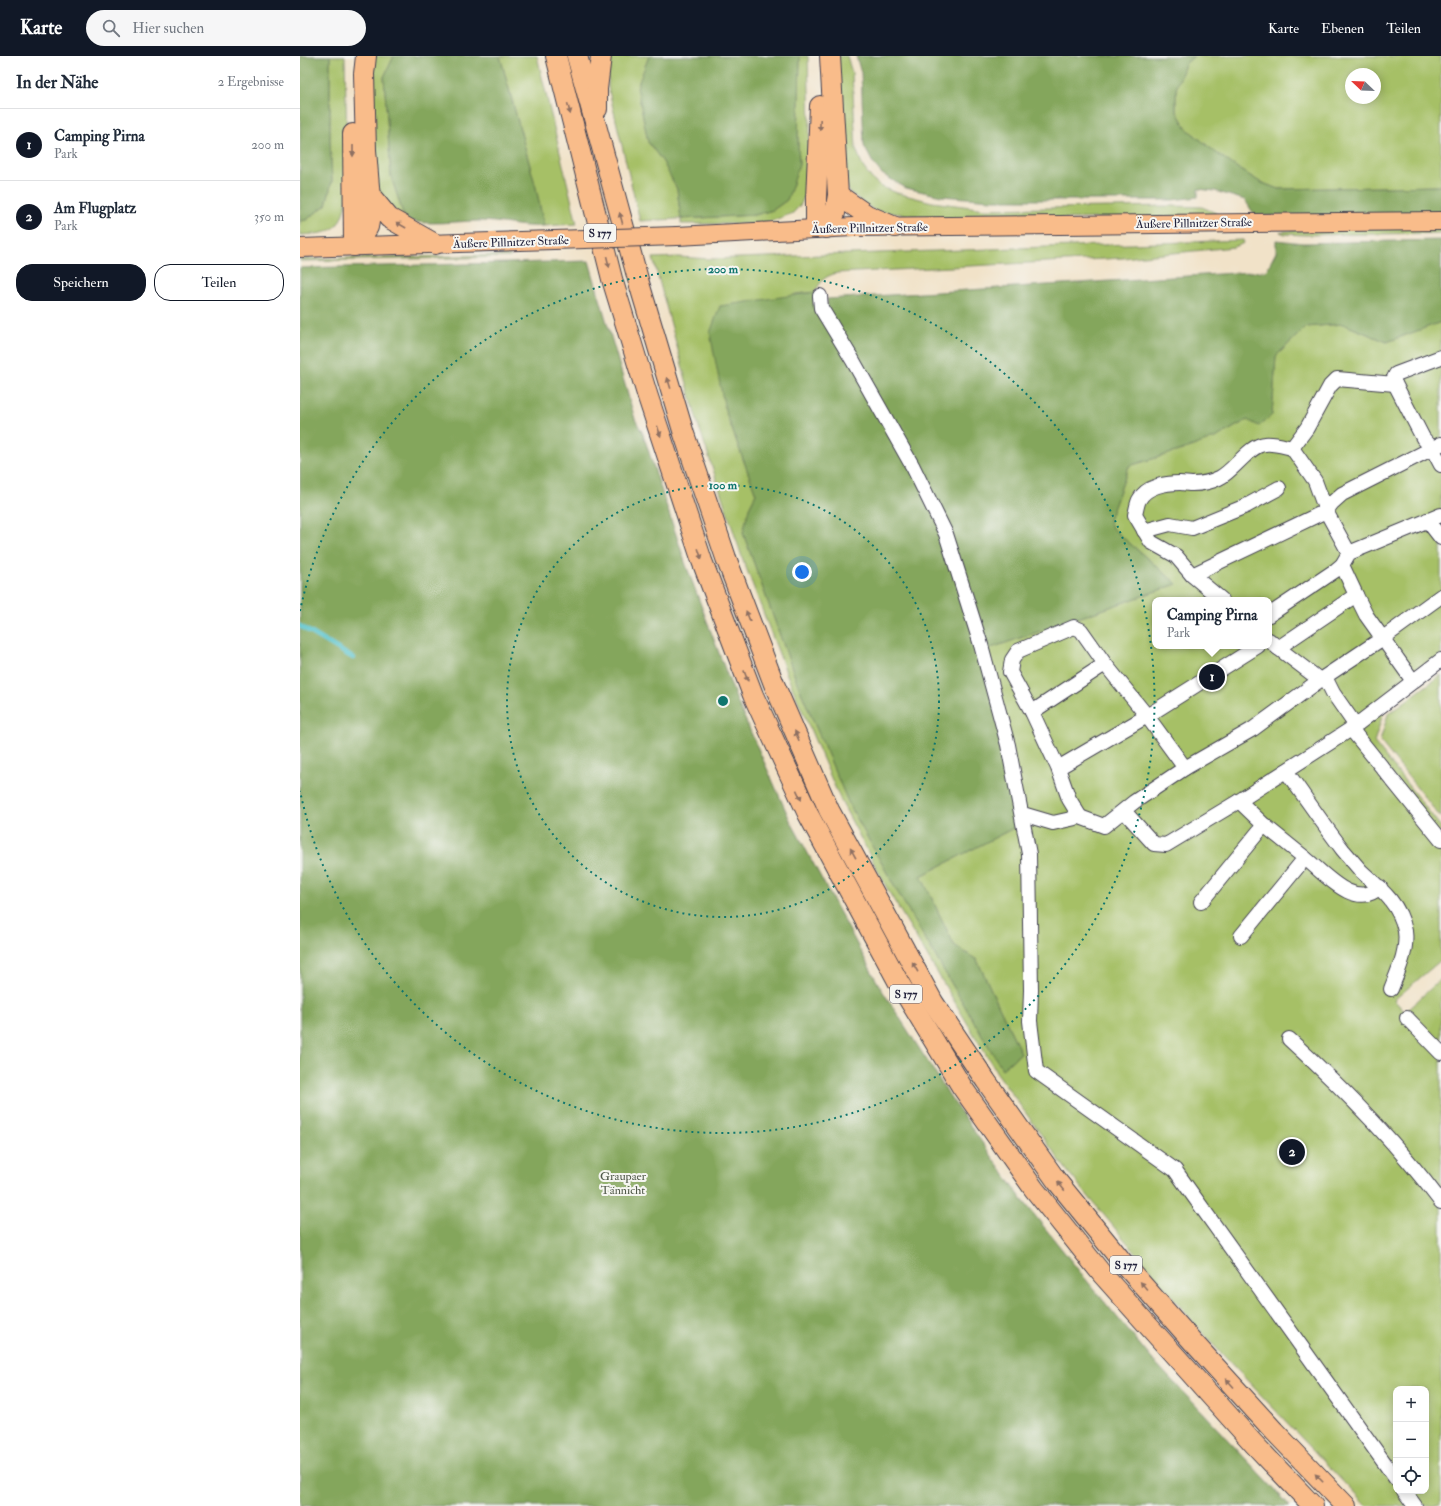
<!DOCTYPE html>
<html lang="de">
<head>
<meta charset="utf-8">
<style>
  body { margin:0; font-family:"IM FELL Double Pica",serif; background:#f6f6f7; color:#1f2937 }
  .controls { position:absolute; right:12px; bottom:12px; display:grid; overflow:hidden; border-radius:8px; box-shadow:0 2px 10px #0003 }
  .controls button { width:36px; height:36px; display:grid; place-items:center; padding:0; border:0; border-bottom:1px solid #e0e1e3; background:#fff; color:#1f2937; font:20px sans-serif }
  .compass { position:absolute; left:1045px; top:12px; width:36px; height:36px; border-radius:50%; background:#fff; box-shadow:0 2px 10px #0003; rotate:293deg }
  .you { position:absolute; left:502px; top:516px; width:14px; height:14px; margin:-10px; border:3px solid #fff; border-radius:50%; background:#1a73e8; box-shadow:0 0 0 6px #1a73e833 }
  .badge { display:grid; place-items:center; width:26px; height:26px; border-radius:50%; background:#111827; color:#fff; font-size:13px; font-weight:700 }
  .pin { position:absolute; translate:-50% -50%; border:2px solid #fff; box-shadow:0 1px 4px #0006 }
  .popup { position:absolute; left:852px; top:541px; width:120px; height:52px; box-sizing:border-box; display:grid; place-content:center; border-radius:8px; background:#fff; filter:drop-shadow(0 1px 3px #0005); font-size:13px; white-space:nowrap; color:#747a83 }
  .popup b { font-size:15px; color:#1f2937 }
  .popup::after { content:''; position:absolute; left:50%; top:100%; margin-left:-8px; border:8px solid transparent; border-top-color:#fff }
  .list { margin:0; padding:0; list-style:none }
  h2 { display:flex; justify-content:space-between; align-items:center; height:52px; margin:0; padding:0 16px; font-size:17px }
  h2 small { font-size:13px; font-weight:400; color:#747a83 }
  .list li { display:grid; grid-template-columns:26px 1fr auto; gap:12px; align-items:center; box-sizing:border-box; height:72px; padding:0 16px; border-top:1px solid #e0e1e3 }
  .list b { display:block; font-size:15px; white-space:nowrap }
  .list p { margin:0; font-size:13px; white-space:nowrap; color:#747a83 }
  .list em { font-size:13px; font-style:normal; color:#747a83 }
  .actions { display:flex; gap:8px; padding:12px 16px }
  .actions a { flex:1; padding:9px 0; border:1px solid #111827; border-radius:16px; text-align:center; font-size:14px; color:#111827 }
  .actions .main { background:#111827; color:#fff }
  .icon { flex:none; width:22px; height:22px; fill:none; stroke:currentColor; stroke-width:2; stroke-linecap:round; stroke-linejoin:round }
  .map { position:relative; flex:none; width:1141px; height:1450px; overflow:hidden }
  header { display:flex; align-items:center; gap:24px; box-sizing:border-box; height:56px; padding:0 20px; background:#111827; color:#fff }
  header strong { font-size:19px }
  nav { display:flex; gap:22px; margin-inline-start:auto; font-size:14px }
  .search { width:280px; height:36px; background:#f6f6f7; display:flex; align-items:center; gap:10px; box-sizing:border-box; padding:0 14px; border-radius:22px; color:#747a83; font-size:15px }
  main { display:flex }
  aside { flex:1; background:#fff }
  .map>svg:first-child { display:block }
</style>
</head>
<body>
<header>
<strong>Karte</strong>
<div class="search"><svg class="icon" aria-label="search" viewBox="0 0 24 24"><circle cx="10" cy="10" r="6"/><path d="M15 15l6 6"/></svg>Hier suchen</div>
<nav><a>Karte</a><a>Ebenen</a><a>Teilen</a></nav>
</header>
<main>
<aside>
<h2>In der Nähe<small>2 Ergebnisse</small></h2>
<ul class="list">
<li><span class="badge">1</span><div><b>Camping Pirna</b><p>Park</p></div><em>200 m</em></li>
<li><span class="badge">2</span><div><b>Am Flugplatz</b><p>Park</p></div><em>350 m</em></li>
</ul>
<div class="actions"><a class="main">Speichern</a><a>Teilen</a></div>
</aside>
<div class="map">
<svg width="1141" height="1450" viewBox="0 0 1141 1450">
  <rect width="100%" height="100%" fill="#f6f6f2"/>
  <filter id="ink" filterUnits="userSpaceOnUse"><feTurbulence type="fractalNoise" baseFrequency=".025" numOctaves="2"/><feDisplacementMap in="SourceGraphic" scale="8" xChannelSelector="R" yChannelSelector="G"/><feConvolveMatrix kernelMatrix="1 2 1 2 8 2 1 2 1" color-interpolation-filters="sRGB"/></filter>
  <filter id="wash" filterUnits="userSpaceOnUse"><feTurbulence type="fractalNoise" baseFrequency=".012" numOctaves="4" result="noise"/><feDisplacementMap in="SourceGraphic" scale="16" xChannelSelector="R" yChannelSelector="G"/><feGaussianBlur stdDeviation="0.9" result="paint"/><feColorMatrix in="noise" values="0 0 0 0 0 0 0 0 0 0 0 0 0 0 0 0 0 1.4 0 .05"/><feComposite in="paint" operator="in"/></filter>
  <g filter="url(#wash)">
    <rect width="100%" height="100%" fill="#f1e2c8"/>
    <g fill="#a6c066" stroke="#647150" fill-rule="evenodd">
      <path d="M30,0H45L48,140C39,175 36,177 0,179V165L6,164L26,149L32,125L30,85Z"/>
      <polygon points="74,0 94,0 84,21 91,120 105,164 102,163 77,135 71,38"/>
      <polygon points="200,0 237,0 277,168 244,170 236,132"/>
      <polygon points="311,0 349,0 338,31 348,86 363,106 377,133 381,163 455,159 473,154 487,144 499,108 498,87 500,3 499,0 508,0 510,70 507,133 501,148 493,157 472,165 455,168 381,168 381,163 377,163 340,165 308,31 309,8"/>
      <polygon points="536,0 547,0 552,17 556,93 563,111 572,123 582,131 597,137 632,146 686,153 872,150 902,151 916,157 914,161 654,164 575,155 550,137 544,125"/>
      <path d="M894,0H1141V130L978,133L960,126L936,111L915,96L886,72L876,54V33L885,8ZM1051,18H1075V42H1051Z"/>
      <polygon points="1141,169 1141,177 1005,179 985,178 980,176 984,175"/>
      <path d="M943,184L944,187L934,191L823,202L537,217C523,221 522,224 515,236L495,238L425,354L456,438L449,452L443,477L498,629L549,748L597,835L702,1013L721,997L677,904L654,889L621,820L727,765L688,593L877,528L812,472L809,464L829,410L882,394L917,381L947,364L972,359L976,300L1006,271L1043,268L1087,286L1141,266V613L1084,655L1074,686L1141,771V904L1094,944L1105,956L1141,923V1448L1132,1450H1121L1108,1435H1126V1333H1096V1418L1010,1308L1096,1431V1435H1099L1109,1450H1066L905,1280L768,1116L697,1017L589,836L541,745L489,624L442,501L398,368L353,202L378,201L411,203L522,199ZM855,544H969V590H855Z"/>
      <polygon points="210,199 210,201 0,205 0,203"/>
      <polygon points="1141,619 1141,762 1080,685 1088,658"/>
    </g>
    <g fill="#84a65b" stroke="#53644b">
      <polygon points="0,0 30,0 30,85 32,125 26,149 6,164 0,165"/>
      <path d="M94,0H200L236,132L244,170C222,172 201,165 179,165C155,165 129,170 105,164L91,120L84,21Z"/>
      <polygon points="349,0 499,0 500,2 498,87 499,109 492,131 487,144 473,154 455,159 381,163 377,133 363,106 348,86 337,31"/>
      <polygon points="556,0 894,0 885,8 876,33 876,54 886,72 915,96 936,111 960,126 978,133 1141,130 1141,159 955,160 945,144 915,135 898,133 898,141 872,144 692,144 641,140 606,132 592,124 582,118 573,107 564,90 561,17"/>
      <polygon points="976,184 1003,187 1141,184 1141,266 1087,286 1043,268 1006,271 976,300 972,359 959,370 947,364 917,381 882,394 829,410 809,464 812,472 877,528 688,593 727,765 621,820 654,889 677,904 721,997 702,1013 597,835 549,748 498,629 443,477 449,452 456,438 425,354 410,277 420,250 515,236 528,251 527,243 966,215 976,196"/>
      <polygon points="289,205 335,363 343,378 386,509 437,645 490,764 580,931 651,1042 721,1142 788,1226 851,1302 990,1450 0,1450 0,212"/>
    </g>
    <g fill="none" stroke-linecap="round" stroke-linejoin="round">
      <polyline stroke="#57c4ce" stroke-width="4.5" points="0,570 53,602"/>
    </g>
  </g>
  <g filter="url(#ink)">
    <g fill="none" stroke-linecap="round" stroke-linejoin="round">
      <g stroke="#413f50" stroke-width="16">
        <g id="minor">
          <polyline points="520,240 521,252 552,303 613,411 646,478 681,589 708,689 729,798 731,934 730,965 736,1015 875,1114 1096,1423"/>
          <polyline points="1141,301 1096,318 1093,324 1123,382 1132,392 1141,409"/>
          <polyline points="992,392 1007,372 1030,330 1037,323 1095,328"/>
          <polyline points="1127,464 1141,482"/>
          <polyline points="844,475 870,468 892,472 946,450 979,432"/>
          <path d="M892,519L876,500L851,486L835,459C836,455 837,448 839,444C846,430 866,427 880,427C884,427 888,428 892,428C900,428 911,426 919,422C934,415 949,389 965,388C974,387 983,390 992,392L1015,425L1026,455L1049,497"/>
          <polyline points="1056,539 1066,559 1113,625"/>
          <polyline points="922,544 892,519 1026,455 1032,447 1042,438 1141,388"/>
          <polyline points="969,559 1036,514 1042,509 1049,497 1141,459"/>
          <polyline points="969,584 978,592 1056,539 1042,509"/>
          <polyline points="958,590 847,660 885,712 953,673 1020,624"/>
          <polyline points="978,592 1020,624 1083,582 1141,540"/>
          <polyline points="1025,621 1033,637 1056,670"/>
          <polyline points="732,656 805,608"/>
          <polyline points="1051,673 1141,784"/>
          <polyline points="758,712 847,660 805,608 781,574 774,571 718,595 712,604 710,616 732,656 758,712 769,743 780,761"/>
          <path d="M986,715C1005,741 1023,768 1043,794C1049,801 1055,808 1061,815C1080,832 1100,848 1105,875C1108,894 1098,915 1091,933"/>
          <polyline points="939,745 964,769 1005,802 941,880"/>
          <polyline points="824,755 854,788 866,789 939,745 1051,673 1141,604"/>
          <polyline points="726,759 753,767 780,761 804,770 834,746 885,712"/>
          <path d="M1005,802C1024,817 1055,855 1080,831"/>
          <polyline points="901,846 964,769"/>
          <polyline points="1107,962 1141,997"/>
          <path d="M989,983C1044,1033 1096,1086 1141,1146"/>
          <polyline points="1104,1435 1115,1450"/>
        </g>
      </g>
      <g stroke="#413f50" stroke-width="20">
        <g id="major">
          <polyline points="377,180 553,171 1141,165"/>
          <polyline points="0,192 254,184"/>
        </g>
      </g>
      <g stroke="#413f50" stroke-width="22">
        <g id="highway">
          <polyline points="256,0 312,223 347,338 402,505 453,639 508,758 599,927 662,1031 734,1133 802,1218 954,1388 1013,1450"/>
          <polyline points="277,0 339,227 384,378 426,502 474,628 529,754 633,946 686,1025 756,1124 825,1209 893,1286 974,1375 1046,1450"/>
          <polyline points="297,53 297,33 301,0"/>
          <polyline points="53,78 54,190"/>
          <polyline points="70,139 89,162 135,188"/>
          <polyline points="538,139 567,159 595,171"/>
          <polyline points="516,172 516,143 520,50"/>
          <polyline points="526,172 535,157 538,139 530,0"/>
          <polyline points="54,190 63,180 68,171 71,155 66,94 64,18 66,0"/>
        </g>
      </g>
      <use href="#minor" stroke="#fff" stroke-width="14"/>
      <use href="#major" stroke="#f9bc8a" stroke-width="18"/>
      <use href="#highway" stroke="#f9bc8a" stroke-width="20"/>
      <g stroke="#413f50" stroke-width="20" stroke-linecap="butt">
        <polyline id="major-bridge" points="254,184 377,180"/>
      </g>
      <use href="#major-bridge" stroke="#f9bc8a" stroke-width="18"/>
    </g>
    <defs><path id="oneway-solid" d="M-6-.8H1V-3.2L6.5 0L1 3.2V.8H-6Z"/></defs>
    <g fill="#8e6f62">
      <use href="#oneway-solid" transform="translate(269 53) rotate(76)"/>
      <use href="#oneway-solid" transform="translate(520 69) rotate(92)"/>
      <use href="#oneway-solid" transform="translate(53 95) rotate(90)"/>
      <use href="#oneway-solid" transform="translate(321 162) rotate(-105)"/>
      <use href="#oneway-solid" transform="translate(101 169) rotate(-150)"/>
      <use href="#oneway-solid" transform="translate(308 206) rotate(76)"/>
      <use href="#oneway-solid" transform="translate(369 327) rotate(-107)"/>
      <use href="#oneway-solid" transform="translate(359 375) rotate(72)"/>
      <use href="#oneway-solid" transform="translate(400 498) rotate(72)"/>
      <use href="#oneway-solid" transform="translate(448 560) rotate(-111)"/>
      <use href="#oneway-solid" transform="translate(446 620) rotate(69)"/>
      <use href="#oneway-solid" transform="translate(497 680) rotate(-114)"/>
      <use href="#oneway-solid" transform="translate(499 739) rotate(65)"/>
      <use href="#oneway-solid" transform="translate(553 797) rotate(-119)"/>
      <use href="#oneway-solid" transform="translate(615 911) rotate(-119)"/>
      <use href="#oneway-solid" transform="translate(761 1130) rotate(-129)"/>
      <use href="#oneway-solid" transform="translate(844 1230) rotate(-131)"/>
      <use href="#oneway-solid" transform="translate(930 1327) rotate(-132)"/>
      <use href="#oneway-solid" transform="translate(1019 1422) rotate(-134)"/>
    </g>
  </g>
  <g fill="none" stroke="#0f766e" stroke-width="2" stroke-dasharray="2 4">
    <circle cx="423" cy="645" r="216"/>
    <path d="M0 555A432 432 0 1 1 0 735"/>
  </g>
  <g text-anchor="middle" stroke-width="4" stroke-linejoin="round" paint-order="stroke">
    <g fill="#f6f6f2" stroke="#626272" stroke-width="1">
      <rect x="284" y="168" width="32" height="18" rx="3"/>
      <rect x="590" y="929" width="32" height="18" rx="3"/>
      <rect x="810" y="1200" width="32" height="18" rx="3"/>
    </g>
    <g font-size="11" font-weight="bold" fill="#22223b">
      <text x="300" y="181">S 177</text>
      <text x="606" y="942">S 177</text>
      <text x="826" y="1213">S 177</text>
    </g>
    <g font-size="12" fill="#22223b" stroke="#f6f6f2">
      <text transform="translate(894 167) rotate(-1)" y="4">Äußere Pillnitzer Straße</text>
      <text transform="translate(570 172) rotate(-1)" y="4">Äußere Pillnitzer Straße</text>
      <text transform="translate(211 186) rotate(-2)" y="4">Äußere Pillnitzer Straße</text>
    </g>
    <g font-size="12" fill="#50594a" stroke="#f6f6f2">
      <text x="323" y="1124">Graupaer<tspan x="323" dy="14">Tännicht</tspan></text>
    </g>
  </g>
  <circle cx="423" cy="645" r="6" fill="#0f766e" stroke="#f6f6f2" stroke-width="2"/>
  <g font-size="12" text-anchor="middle" font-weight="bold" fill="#0f766e" stroke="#f6f6f2" stroke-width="4" stroke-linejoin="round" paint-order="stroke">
    <text x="423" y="217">200 m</text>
    <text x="423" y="433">100 m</text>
  </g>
</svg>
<div class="controls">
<button>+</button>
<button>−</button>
<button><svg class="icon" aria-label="locate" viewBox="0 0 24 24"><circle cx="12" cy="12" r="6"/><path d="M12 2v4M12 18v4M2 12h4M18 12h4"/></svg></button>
</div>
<svg class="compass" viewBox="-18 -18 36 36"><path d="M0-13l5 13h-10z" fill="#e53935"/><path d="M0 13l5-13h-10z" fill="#747a83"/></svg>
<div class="you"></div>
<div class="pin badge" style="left:912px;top:621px">1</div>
<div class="popup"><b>Camping Pirna</b>Park</div>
<div class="pin badge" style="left:992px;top:1096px">2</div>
</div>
</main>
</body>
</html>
